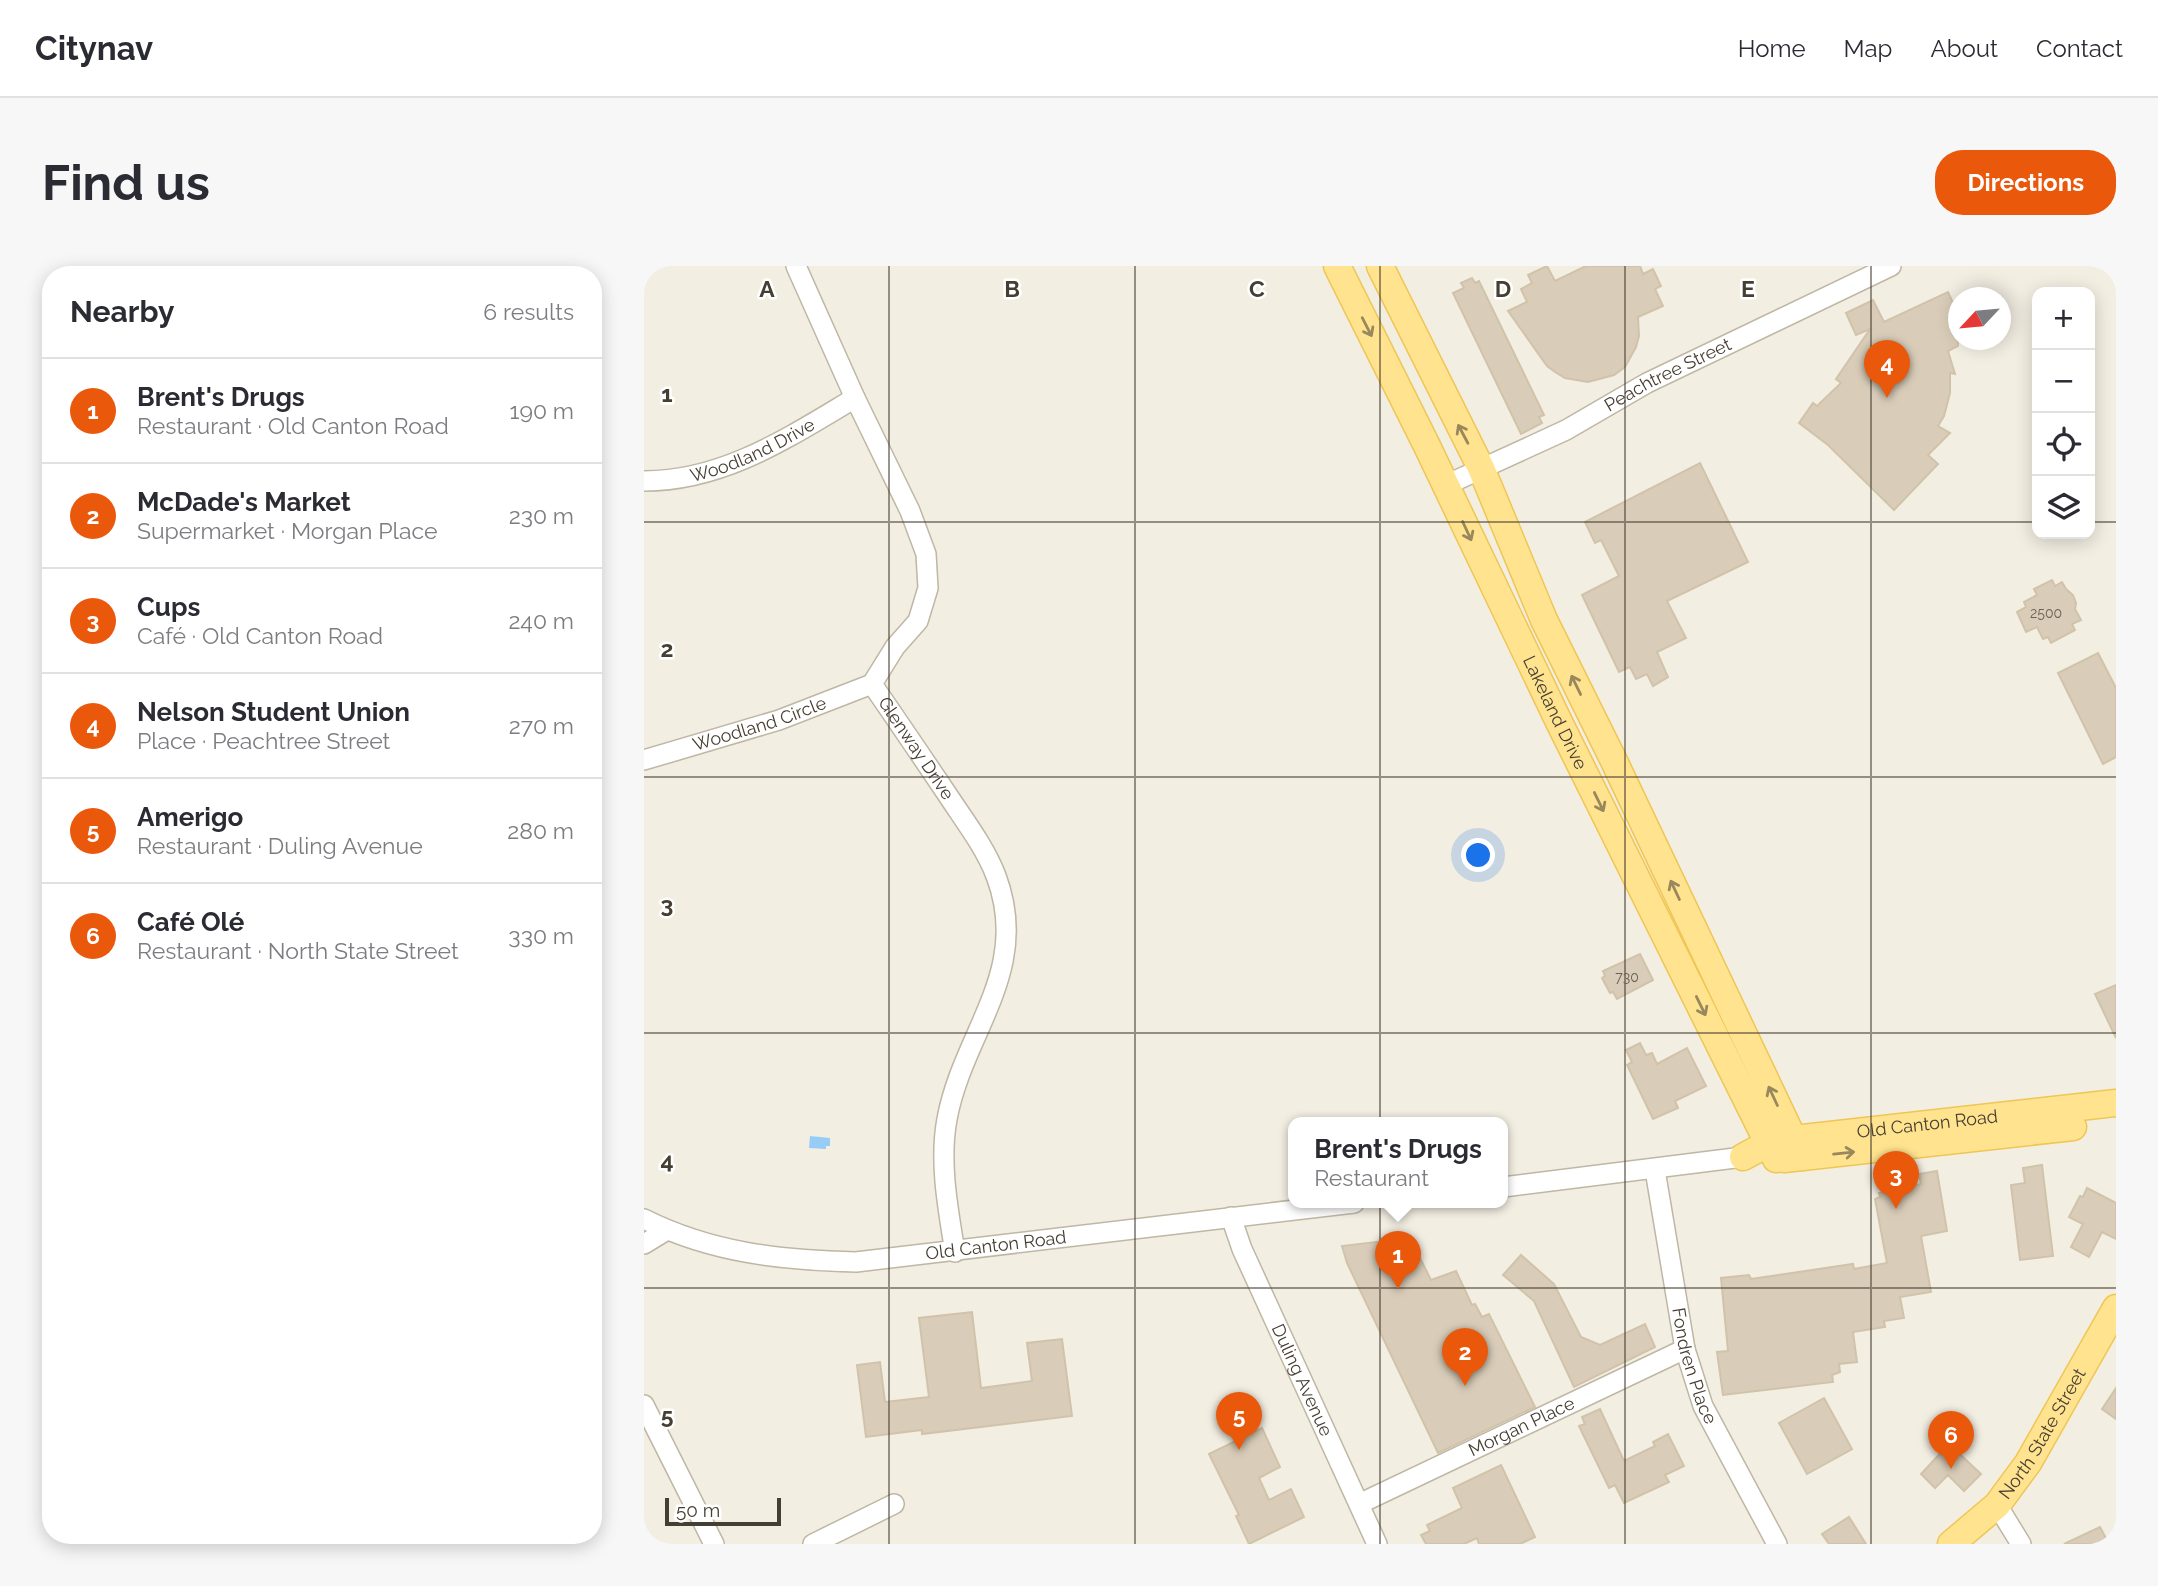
<!DOCTYPE html>
<html lang="en">
<head>
<meta charset="utf-8">
<style>
  body { margin:0; font-family:Raleway,sans-serif; background:#f7f7f7; color:#2b2b33 }
  .controls { position:absolute; right:21px; top:21px; display:grid; overflow:hidden; border-radius:14px; box-shadow:0 4px 18px #0003 }
  .controls button { width:63px; height:63px; display:grid; place-items:center; padding:0; border:0; border-bottom:2px solid #e1e1e2; background:#fff; color:#2b2b33; font:35px sans-serif }
  .compass { position:absolute; left:1304px; top:21px; width:63px; height:63px; border-radius:50%; background:#fff; box-shadow:0 4px 18px #0003; rotate:244deg }
  .scale { position:absolute; left:21px; bottom:18px; width:116px; box-sizing:border-box; padding-left:7px; border:4px solid #453e32; border-top:0; font-size:19px; line-height:24px; white-space:nowrap; color:#453e32; -webkit-text-stroke:5px #fff; paint-order:stroke }
  .you { position:absolute; left:835px; top:590px; width:24px; height:24px; margin:-18px; border:5px solid #fff; border-radius:50%; background:#1a73e8; box-shadow:0 0 0 10px #1a73e833 }
  .badge { display:grid; place-items:center; width:46px; height:46px; border-radius:50%; background:#ea580c; color:#fff; font-size:23px; font-weight:700 }
  .pin { position:absolute; translate:-50% -58px; filter:drop-shadow(0 2px 4px #0008) }
  .pin::after { content:''; position:absolute; top:37px; width:24px; height:21px; background:inherit; clip-path:polygon(0 0,100% 0,50% 100%) }
  .popup { position:absolute; left:644px; top:851px; width:220px; height:91px; box-sizing:border-box; display:grid; place-content:center; border-radius:14px; background:#fff; filter:drop-shadow(0 2px 5px #0005); font-size:23px; white-space:nowrap; color:#7c7c81 }
  .popup b { font-size:26px; color:#2b2b33 }
  .popup::after { content:''; position:absolute; left:50%; top:100%; margin-left:-14px; border:14px solid transparent; border-top-color:#fff }
  .list { margin:0; padding:0; list-style:none }
  h2 { display:flex; justify-content:space-between; align-items:center; height:91px; margin:0; padding:0 28px; font-size:30px }
  h2 small { font-size:23px; font-weight:400; color:#7c7c81 }
  .list li { display:grid; grid-template-columns:46px 1fr auto; gap:21px; align-items:center; box-sizing:border-box; height:105px; padding:0 28px; border-top:2px solid #e1e1e2 }
  .list b { display:block; font-size:26px; white-space:nowrap }
  .list p { margin:0; font-size:23px; white-space:nowrap; color:#7c7c81 }
  .list em { font-size:23px; font-style:normal; color:#7c7c81 }
  .icon { flex:none; width:38px; height:38px; fill:none; stroke:currentColor; stroke-width:2; stroke-linecap:round; stroke-linejoin:round }
  .map { position:relative; flex:none; width:1472px; height:1278px; overflow:hidden; border-radius:28px }
  header { display:flex; align-items:center; gap:42px; box-sizing:border-box; height:98px; padding:0 35px; background:#fff; border-bottom:2px solid #e1e1e2 }
  header strong { font-size:33px }
  nav { display:flex; gap:38px; margin-inline-start:auto; font-size:24px }
  .intro { display:flex; align-items:center; justify-content:space-between; box-sizing:border-box; height:168px; padding:0 42px }
  h1 { margin:0; font-size:49px }
  .button { padding:18px 32px; border-radius:28px; background:#ea580c; color:#fff; font-size:24px; font-weight:700 }
  main { display:flex; gap:42px; padding:0 42px }
  aside { flex:1; background:#fff; border-radius:28px; box-shadow:0 4px 18px #0003 }
  .map>svg:first-child { display:block }
</style>
</head>
<body>
<header>
<strong>Citynav</strong>
<nav><a>Home</a><a>Map</a><a>About</a><a>Contact</a></nav>
</header>
<div class="intro"><h1>Find us</h1><a class="button">Directions</a></div>
<main>
<aside>
<h2>Nearby<small>6 results</small></h2>
<ul class="list">
<li><span class="badge">1</span><div><b>Brent's Drugs</b><p>Restaurant · Old Canton Road</p></div><em>190 m</em></li>
<li><span class="badge">2</span><div><b>McDade's Market</b><p>Supermarket · Morgan Place</p></div><em>230 m</em></li>
<li><span class="badge">3</span><div><b>Cups</b><p>Café · Old Canton Road</p></div><em>240 m</em></li>
<li><span class="badge">4</span><div><b>Nelson Student Union</b><p>Place · Peachtree Street</p></div><em>270 m</em></li>
<li><span class="badge">5</span><div><b>Amerigo</b><p>Restaurant · Duling Avenue</p></div><em>280 m</em></li>
<li><span class="badge">6</span><div><b>Café Olé</b><p>Restaurant · North State Street</p></div><em>330 m</em></li>
</ul>
</aside>
<div class="map">
<svg width="1472" height="1278" viewBox="0 0 1472 1278">
  <rect width="100%" height="100%" fill="#f3eee2"/>
  <polygon fill="#97ccf7" points="166,870 186,872 186,880 182,880 182,883 165,882"/>
  <g fill="#d9cdb9" stroke="#d1c3a9" stroke-width="2">
    <polygon points="903,0 911,15 942,0 996,0 999,8 1009,3 1017,20 1011,23 1019,40 994,51 995,70 992,81 981,101 970,109 944,116 921,112 911,106 903,100 864,45 883,36 877,23 888,17 884,9"/>
    <polygon points="828,12 831,17 835,15 900,149 895,151 898,157 877,168 809,27 820,22 817,17"/>
    <polygon points="1304,26 1314,48 1314,80 1304,85 1311,108 1306,107 1306,127 1300,150 1294,160 1306,167 1284,189 1294,198 1250,244 1184,179 1155,157 1169,137 1173,140 1197,117 1192,113 1226,63 1212,69 1202,47 1229,34 1240,56"/>
    <polygon points="1056,197 1104,296 1023,335 1042,372 1013,386 1024,411 1009,420 1003,408 992,413 986,401 975,406 938,329 975,310 957,274 951,277 941,256"/>
    <polygon points="1408,314 1411,320 1418,316 1422,323 1429,329 1432,337 1431,343 1437,354 1428,358 1431,364 1407,377 1404,371 1399,373 1393,361 1382,366 1373,346 1382,341 1380,336 1393,329 1390,323"/>
    <polygon points="1454,387 1472,422 1472,491 1459,498 1414,407"/>
    <polygon points="996,688 1009,714 973,733 969,726 966,727 958,712 961,710 959,705"/>
    <polygon points="1472,719 1472,772 1451,728"/>
    <polygon points="996,777 1002,789 1008,787 1013,798 1043,782 1062,820 1031,835 1034,842 1009,853 983,799 988,796 982,784"/>
    <polygon points="1398,899 1409,990 1376,994 1367,919 1381,917 1379,902"/>
    <polygon points="1293,905 1303,965 1277,970 1287,1026 1256,1031 1260,1052 1240,1055 1241,1061 1209,1066 1213,1096 1195,1098 1196,1106 1188,1109 1189,1116 1079,1129 1073,1086 1084,1085 1077,1012 1105,1009 1107,1013 1209,998 1210,1003 1243,997 1231,933 1236,931 1235,927 1277,918 1275,908"/>
    <polygon points="1443,922 1472,937 1472,973 1458,966 1445,991 1427,981 1439,958 1425,951 1436,930 1439,931"/>
    <polygon points="766,972 787,1014 812,1005 828,1039 831,1038 838,1051 845,1048 891,1141 794,1187 703,997 698,980"/>
    <polygon points="877,989 910,1018 937,1071 956,1079 1001,1058 1011,1081 930,1121 890,1035 859,1009"/>
    <polygon points="328,1046 337,1122 388,1115 383,1077 418,1073 428,1150 278,1168 278,1164 222,1171 213,1099 236,1096 241,1136 285,1131 275,1052"/>
    <polygon points="1472,1122 1472,1153 1458,1143"/>
    <polygon points="1180,1132 1208,1183 1163,1208 1135,1157"/>
    <polygon points="956,1143 980,1195 1011,1180 1009,1176 1024,1168 1040,1200 1021,1209 1025,1216 980,1237 971,1219 965,1222 935,1160 941,1158 938,1151"/>
    <polygon points="618,1162 636,1201 615,1212 625,1234 647,1223 660,1251 605,1278 592,1250 595,1249 565,1188"/>
    <polygon points="1305,1178 1337,1208 1320,1225 1304,1209 1291,1222 1277,1208"/>
    <polygon points="857,1199 891,1271 876,1278 835,1278 833,1272 820,1278 782,1278 777,1269 786,1265 783,1259 818,1242 809,1222"/>
    <polygon points="1205,1251 1222,1278 1185,1278 1178,1268"/>
    <polygon points="1456,1261 1465,1278 1420,1278"/>
  </g>
  <g fill="none" stroke-linecap="round" stroke-linejoin="round">
    <g stroke="#bfb7a4" stroke-width="22">
      <g id="minor">
        <path id="s1" d="M152,0L211,132L266,245L282,288L284,322L274,355L251,381L228,418C253,454 278,491 303,528C320,554 341,581 352,610C388,705 319,766 303,853C295,896 304,943 311,986"/>
        <path id="s2" d="M0,215C80,215 145,171 211,132"/>
        <path id="s3" d="M802,219L922,164L1003,117L1247,0"/>
        <path id="s4" d="M0,494L135,454L228,418"/>
        <path id="s5" d="M1011,904L1041,1083L1059,1140L1133,1278"/>
        <polyline points="859,921 1099,891"/>
        <path id="s6" d="M587,951L598,983L733,1278"/>
        <path id="s7" d="M0,953C68,987 137,994 212,996L710,937"/>
        <polyline points="0,978 23,964"/>
        <polyline points="0,1139 70,1278"/>
        <path id="s8" d="M715,1238L1041,1083"/>
        <polyline points="1353,1239 1377,1278"/>
        <polyline points="169,1278 250,1238"/>
      </g>
    </g>
    <g stroke="#efc654" stroke-width="29">
      <g id="major">
        <path id="s9" d="M693,0L783,180L915,456L1132,893"/>
        <polyline points="736,0 837,202 900,354 970,495 1158,891"/>
        <path id="s10" d="M1099,891L1125,877L1150,873L1472,837"/>
        <polyline points="1140,893 1429,861"/>
        <path id="s11" d="M1307,1278L1353,1239L1384,1197L1472,1042"/>
      </g>
    </g>
    <use href="#minor" stroke="#fff" stroke-width="19"/>
    <use href="#major" stroke="#ffe38f" stroke-width="26"/>
  </g>
  <defs><path id="oneway-shaft" d="M-6 0H5M1.5-3L5.5 0L1.5 3" fill="none" stroke-width="1.6" stroke-linecap="round" stroke-linejoin="round" transform="scale(1.75)"/></defs>
  <g stroke="#99885c">
    <use href="#oneway-shaft" transform="translate(723 61) rotate(63)"/>
    <use href="#oneway-shaft" transform="translate(819 168) rotate(-118)"/>
    <use href="#oneway-shaft" transform="translate(823 265) rotate(65)"/>
    <use href="#oneway-shaft" transform="translate(932 419) rotate(-116)"/>
    <use href="#oneway-shaft" transform="translate(955 536) rotate(64)"/>
    <use href="#oneway-shaft" transform="translate(1031 624) rotate(-115)"/>
    <use href="#oneway-shaft" transform="translate(1057 740) rotate(64)"/>
    <use href="#oneway-shaft" transform="translate(1129 830) rotate(-115)"/>
    <use href="#oneway-shaft" transform="translate(1200 887) rotate(-6)"/>
  </g>
  <path fill="none" stroke="#453e32" stroke-width="2" stroke-opacity="0.55" d="M245,0V1278M491,0V1278M736,0V1278M981,0V1278M1227,0V1278M0,256H1393M1446,256H1472M0,511H1472M0,767H1472M0,1022H1472"/>
  <g text-anchor="middle" stroke-width="5" stroke-linejoin="round" paint-order="stroke">
    <g font-size="14" fill="#6a6254">
      <text x="1402" y="352">2500</text>
      <text x="983" y="716">730</text>
    </g>
    <g font-size="18" fill="#453e32" stroke="#fff">
      <text dy="6" stroke="none"><textPath href="#s3" startOffset="248">Peachtree Street</textPath></text>
      <text dy="6" stroke="none"><textPath href="#s2" startOffset="114">Woodland Drive</textPath></text>
      <text dy="6" stroke="none"><textPath href="#s9" startOffset="497">Lakeland Drive</textPath></text>
      <text dy="6" stroke="none"><textPath href="#s4" startOffset="121">Woodland Circle</textPath></text>
      <text dy="6" stroke="none"><textPath href="#s1" startOffset="541">Glenway Drive</textPath></text>
      <text dy="6" stroke="none"><textPath href="#s10" startOffset="189">Old Canton Road</textPath></text>
      <text dy="6" stroke="none"><textPath href="#s7" startOffset="359">Old Canton Road</textPath></text>
      <text dy="6" stroke="none"><textPath href="#s5" startOffset="200">Fondren Place</textPath></text>
      <text dy="6" stroke="none"><textPath href="#s6" startOffset="178">Duling Avenue</textPath></text>
      <text dy="6" stroke="none"><textPath href="#s8" startOffset="180">Morgan Place</textPath></text>
      <text dy="6" stroke="none"><textPath href="#s11" startOffset="145">North State Street</textPath></text>
    </g>
  </g>
  <g font-size="23" text-anchor="middle" font-weight="bold" fill="#453e32" stroke="#fff" stroke-width="5" stroke-linejoin="round" paint-order="stroke">
    <text x="123" y="31">A</text>
    <text x="368" y="31">B</text>
    <text x="613" y="31">C</text>
    <text x="859" y="31">D</text>
    <text x="1104" y="31">E</text>
    <text x="23" y="136">1</text>
    <text x="23" y="391">2</text>
    <text x="23" y="647">3</text>
    <text x="23" y="903">4</text>
    <text x="23" y="1158">5</text>
  </g>
</svg>
<div class="controls">
<button>+</button>
<button>−</button>
<button><svg class="icon" aria-label="locate" viewBox="0 0 24 24"><circle cx="12" cy="12" r="6"/><path d="M12 2v4M12 18v4M2 12h4M18 12h4"/></svg></button>
<button><svg class="icon" aria-label="layers" viewBox="0 0 24 24"><path d="M12 4l9 5-9 5-9-5zM3 14l9 5 9-5"/></svg></button>
</div>
<svg class="compass" viewBox="-18 -18 36 36"><path d="M0-13l5 13h-10z" fill="#e53935"/><path d="M0 13l5-13h-10z" fill="#7c7c81"/></svg>
<div class="scale">50 m</div>
<div class="you"></div>
<div class="pin badge" style="left:754px;top:1023px">1</div>
<div class="popup"><b>Brent's Drugs</b>Restaurant</div>
<div class="pin badge" style="left:821px;top:1120px">2</div>
<div class="pin badge" style="left:1252px;top:943px">3</div>
<div class="pin badge" style="left:1243px;top:132px">4</div>
<div class="pin badge" style="left:595px;top:1184px">5</div>
<div class="pin badge" style="left:1307px;top:1203px">6</div>
</div>
</main>
</body>
</html>
